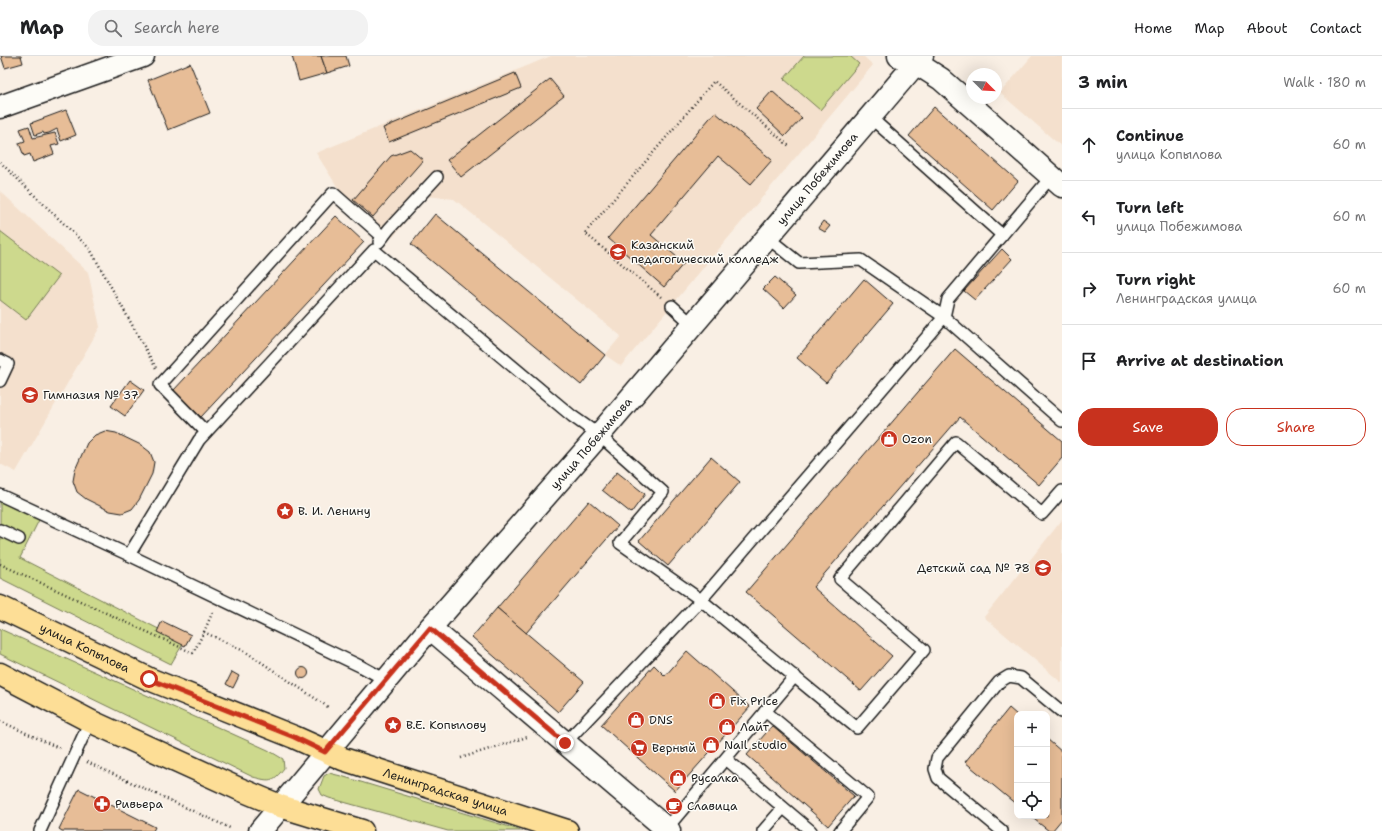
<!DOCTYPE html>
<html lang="en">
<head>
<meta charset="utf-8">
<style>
  body { margin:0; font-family:"Shantell Sans",sans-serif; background:#f2f2f2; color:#202124 }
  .controls { position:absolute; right:12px; bottom:12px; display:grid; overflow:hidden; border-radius:8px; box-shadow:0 4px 16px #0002 }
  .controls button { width:36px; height:36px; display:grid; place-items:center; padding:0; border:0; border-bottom:1px solid #e0e0e0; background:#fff; color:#202124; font:20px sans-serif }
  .compass { position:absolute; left:966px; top:12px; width:36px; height:36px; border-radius:50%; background:#fff; box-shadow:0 4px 16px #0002; rotate:114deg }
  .stop { position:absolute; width:12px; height:12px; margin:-9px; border:3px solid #c8321e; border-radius:50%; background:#fff }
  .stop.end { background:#c8321e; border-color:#fff; box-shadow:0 1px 4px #0008 }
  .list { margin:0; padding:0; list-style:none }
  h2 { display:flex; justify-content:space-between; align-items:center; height:52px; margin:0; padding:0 16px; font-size:17px }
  h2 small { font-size:13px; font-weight:400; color:#757577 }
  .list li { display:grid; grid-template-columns:26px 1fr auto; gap:12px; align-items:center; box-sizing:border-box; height:72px; padding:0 16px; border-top:1px solid #e0e0e0 }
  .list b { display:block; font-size:15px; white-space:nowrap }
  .list p { margin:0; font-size:13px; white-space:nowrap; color:#757577 }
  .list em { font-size:13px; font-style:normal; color:#757577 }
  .actions { display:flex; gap:8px; padding:12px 16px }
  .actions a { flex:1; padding:9px 0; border:1px solid #c8321e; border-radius:16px; text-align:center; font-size:14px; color:#c8321e }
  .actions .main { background:#c8321e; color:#fff }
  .icon { flex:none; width:22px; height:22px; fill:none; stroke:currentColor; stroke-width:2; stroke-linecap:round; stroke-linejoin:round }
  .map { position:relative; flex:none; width:1062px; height:775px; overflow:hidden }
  header { display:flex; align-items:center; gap:24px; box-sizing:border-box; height:56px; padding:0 20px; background:#fff; border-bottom:1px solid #e0e0e0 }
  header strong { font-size:19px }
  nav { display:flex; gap:22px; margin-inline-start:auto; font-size:14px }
  .search { width:280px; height:36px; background:#f2f2f2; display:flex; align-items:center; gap:10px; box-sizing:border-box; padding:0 14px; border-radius:16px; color:#757577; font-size:15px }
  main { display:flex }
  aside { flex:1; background:#fff }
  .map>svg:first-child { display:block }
</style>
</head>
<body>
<header>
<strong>Map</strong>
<div class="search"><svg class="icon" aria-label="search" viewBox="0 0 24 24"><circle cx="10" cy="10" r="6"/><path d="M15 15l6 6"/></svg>Search here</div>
<nav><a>Home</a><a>Map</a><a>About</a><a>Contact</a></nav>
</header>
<main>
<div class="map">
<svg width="1062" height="775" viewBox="0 0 1062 775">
  <rect width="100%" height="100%" fill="#f9efe4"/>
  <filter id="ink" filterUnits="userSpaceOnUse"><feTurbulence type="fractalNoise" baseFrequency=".025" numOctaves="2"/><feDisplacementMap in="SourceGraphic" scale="8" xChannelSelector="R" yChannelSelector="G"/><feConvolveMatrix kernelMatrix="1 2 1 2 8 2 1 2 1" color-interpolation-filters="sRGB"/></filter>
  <g filter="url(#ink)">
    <g fill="#f4e0cd">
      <polygon points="551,0 863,0 873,9 621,310 605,299 621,280 454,143 426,140 393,181 347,146 316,97"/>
      <polygon points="1032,0 1062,0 1062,91 1000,37"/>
      <polygon points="0,135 88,216 100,271 16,416 0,408"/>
      <polygon points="1062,464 1062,627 984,561"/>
    </g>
    <g fill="#cdd98d" stroke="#747a54">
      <polygon points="804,0 850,0 859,8 820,54 784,23"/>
      <polygon points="0,175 59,220 26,264 0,244"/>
      <polygon points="0,434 43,456 20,502 184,586 171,608 0,522"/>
      <path d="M0,573L268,694L283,703L284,712C273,727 269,725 253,721L0,598Z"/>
      <polygon points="329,717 341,720 523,775 448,775 329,742 322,739 319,733 324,720"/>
    </g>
    <g fill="#e7bd97" stroke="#1c1c1c">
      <polygon points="1,0 21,0 23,7 5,12"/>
      <polygon points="292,0 321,0 327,17 299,25"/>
      <polygon points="321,0 346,0 349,10 327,17"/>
      <polygon points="190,7 210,57 168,74 148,24"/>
      <polygon points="515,17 521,32 389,86 383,72"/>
      <polygon points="550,23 564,40 461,121 447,104"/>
      <polygon points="772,35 802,62 785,80 756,53"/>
      <polygon points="934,51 1018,125 993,154 909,80"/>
      <polygon points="66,54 76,79 61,85 57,73 49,77 44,78 43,76 35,79 31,67"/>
      <polygon points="715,56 772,104 751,128 718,100 651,179 684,207 664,231 608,182"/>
      <polygon points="29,70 33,82 55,77 59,88 51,90 54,98 33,106 30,98 24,100 19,87 25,85 20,73"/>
      <polygon points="410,93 423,104 373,161 353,144 391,100"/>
      <polygon points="435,158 605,299 581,329 411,188"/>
      <polygon points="336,160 364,186 201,361 173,335"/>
      <polygon points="823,165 830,170 825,176 818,172"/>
      <polygon points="1002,193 1012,203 975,244 964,235"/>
      <polygon points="775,221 796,239 784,252 763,233"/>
      <polygon points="864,223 893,248 826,327 797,302"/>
      <polygon points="955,293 1062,385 1062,402 1039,429 960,361 813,531 892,600 861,635 746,536"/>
      <polygon points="130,324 144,334 125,360 111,350"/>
      <polygon points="105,375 116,377 141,389 150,396 154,406 152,418 139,444 132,453 122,457 110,455 86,443 77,436 73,425 75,414 87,387 95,379"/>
      <polygon points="711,401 740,426 668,510 639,485"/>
      <polygon points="617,416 645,438 631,457 602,434"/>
      <polygon points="589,445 618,470 526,577 497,552"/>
      <polygon points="497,552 584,626 558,656 472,581"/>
      <polygon points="162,565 191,579 185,590 157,576"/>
      <polygon points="687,595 750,651 675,735 601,669 654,609 665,620"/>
      <circle cx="303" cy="617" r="5.5"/>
      <polygon points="232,616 239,620 233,632 226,628"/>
      <polygon points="1009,652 1017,659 1017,749 965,706"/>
      <polygon points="772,670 854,740 828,770 747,699"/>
      <polygon points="1047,683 1062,696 1062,763 1052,775 1049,775 1030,760 1047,760"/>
      <polygon points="79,733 155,771 153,775 62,775 59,773"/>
    </g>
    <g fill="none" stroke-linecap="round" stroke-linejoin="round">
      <g stroke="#1c1c1c" stroke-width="14">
        <g id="lane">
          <polyline points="870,61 1002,179"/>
          <polyline points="768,182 799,207 861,204 944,261 1062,365"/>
          <polyline points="379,186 389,173 437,121"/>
          <polyline points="672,250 693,269"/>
          <polyline points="0,304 8,308 0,325"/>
          <polyline points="206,376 160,329 333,137 383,181"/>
          <polyline points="0,439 129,499"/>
          <polyline points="0,474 19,483"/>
          <polyline points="386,624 362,611 129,499 199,384 374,194 572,360 599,379 663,436 620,487 701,544 857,672 924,594 840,523 956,386 1042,458 1062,435"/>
          <polyline points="765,655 868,741 840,775"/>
          <polyline points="565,687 701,544 944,261 948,243 1051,121"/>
          <polyline points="726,703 811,775"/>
          <polyline points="667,772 795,620"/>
          <polyline points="40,775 90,665"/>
          <polyline points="763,775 783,752"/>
          <polyline points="1002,775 938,722 935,713 937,702 999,626 1009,620 1021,622 1062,656"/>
        </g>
      </g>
      <g stroke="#1c1c1c" stroke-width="25">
        <g id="street">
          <polyline points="899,0 916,7 941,23 1062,130"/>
          <polyline points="0,51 143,0"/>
          <polyline points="430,572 669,775"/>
        </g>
      </g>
      <g stroke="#1c1c1c" stroke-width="25">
        <g id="secondary">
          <path id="s1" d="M260,775L430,572L599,379L922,0"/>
        </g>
      </g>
      <g stroke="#1c1c1c" stroke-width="25">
        <g id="primary">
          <path id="s2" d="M0,551L149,623L294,681L343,703L567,775"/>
          <polyline points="0,618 90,665 237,732 280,750 362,775"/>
        </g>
      </g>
      <g stroke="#1c1c1c" stroke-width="2.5" stroke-dasharray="1 3" stroke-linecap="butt">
        <polyline points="0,106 90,193 156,312"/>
        <polyline points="661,241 585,177 714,25 789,90"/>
        <polyline points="0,508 193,597 204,576 246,596 328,651"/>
        <polyline points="204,576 213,555"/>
        <polyline points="0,665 61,693"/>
        <polyline points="461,702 527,681"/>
        <polyline points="87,706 230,772"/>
      </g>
      <use href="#lane" stroke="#fdfcf7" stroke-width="11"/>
      <use href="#street" stroke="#fdfcf7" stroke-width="22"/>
      <use href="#secondary" stroke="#fdfcf7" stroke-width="22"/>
      <use href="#primary" stroke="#fdde96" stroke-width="22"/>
    </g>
  </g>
  <g fill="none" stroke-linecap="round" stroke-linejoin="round" filter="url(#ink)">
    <polyline stroke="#c8321e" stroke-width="5" points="149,623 294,681 325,696 430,572 565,687"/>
  </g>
  <defs>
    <g id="university-disc" transform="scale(0.9)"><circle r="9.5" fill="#c8321e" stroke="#fdfcf7"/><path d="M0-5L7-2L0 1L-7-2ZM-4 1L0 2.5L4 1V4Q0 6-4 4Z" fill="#fff"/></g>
    <g id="school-disc" transform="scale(0.9)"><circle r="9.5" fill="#c8321e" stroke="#fdfcf7"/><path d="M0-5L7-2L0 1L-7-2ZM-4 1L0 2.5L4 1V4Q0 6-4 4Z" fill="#fff"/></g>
    <g id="shop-disc" transform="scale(0.9)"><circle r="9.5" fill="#c8321e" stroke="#fdfcf7"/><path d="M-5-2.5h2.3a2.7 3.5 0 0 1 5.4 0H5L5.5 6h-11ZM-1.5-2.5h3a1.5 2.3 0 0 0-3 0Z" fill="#fff"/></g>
    <g id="sight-disc" transform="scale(0.9)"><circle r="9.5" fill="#c8321e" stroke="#fdfcf7"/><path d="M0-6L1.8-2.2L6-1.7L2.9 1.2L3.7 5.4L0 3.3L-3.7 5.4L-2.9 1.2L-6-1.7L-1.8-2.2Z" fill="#fff"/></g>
    <g id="supermarket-disc" transform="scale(0.9)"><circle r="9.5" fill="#c8321e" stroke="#fdfcf7"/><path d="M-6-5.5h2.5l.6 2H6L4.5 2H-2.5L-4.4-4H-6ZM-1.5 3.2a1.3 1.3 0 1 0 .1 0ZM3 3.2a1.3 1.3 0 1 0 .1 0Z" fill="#fff"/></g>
    <g id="pharmacy-disc" transform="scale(0.9)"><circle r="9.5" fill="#c8321e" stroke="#fdfcf7"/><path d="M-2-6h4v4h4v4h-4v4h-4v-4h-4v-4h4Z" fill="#fff"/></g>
    <g id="cafe-disc" transform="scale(0.9)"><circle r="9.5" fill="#c8321e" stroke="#fdfcf7"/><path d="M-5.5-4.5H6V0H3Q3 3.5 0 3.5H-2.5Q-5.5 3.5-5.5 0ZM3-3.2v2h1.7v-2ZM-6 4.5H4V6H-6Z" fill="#fff"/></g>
  </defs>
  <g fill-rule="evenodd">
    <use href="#university-disc" x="618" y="196"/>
    <use href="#school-disc" x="30" y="339"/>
    <use href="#shop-disc" x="889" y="383"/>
    <use href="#sight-disc" x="285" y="455"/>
    <use href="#school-disc" x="1043" y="512"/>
    <use href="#shop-disc" x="717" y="645"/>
    <use href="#shop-disc" x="636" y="664"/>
    <use href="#sight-disc" x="393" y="669"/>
    <use href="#shop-disc" x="727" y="671"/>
    <use href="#shop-disc" x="711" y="689"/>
    <use href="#supermarket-disc" x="639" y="692"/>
    <use href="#shop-disc" x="678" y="722"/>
    <use href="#pharmacy-disc" x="102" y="748"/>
    <use href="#cafe-disc" x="674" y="750"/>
  </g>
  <g text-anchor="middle" stroke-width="3" stroke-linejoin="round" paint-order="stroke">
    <g font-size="12" fill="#1c1c1c" stroke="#fdfcf7">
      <text dy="4" stroke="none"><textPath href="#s1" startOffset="858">улица Побежимова</textPath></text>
      <text dy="4" stroke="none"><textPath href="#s1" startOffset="510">улица Побежимова</textPath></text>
      <text dy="4" stroke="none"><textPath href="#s2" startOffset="94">улица Копылова</textPath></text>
      <text dy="4" stroke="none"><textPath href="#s2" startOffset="483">Ленинградская улица</textPath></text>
    </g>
    <g font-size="12" fill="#1c1c1c" stroke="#fdfcf7" text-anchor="start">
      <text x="631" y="193">Казанский<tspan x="631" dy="14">педагогический колледж</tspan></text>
      <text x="43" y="343">Гимназия № 37</text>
      <text x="902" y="387">Ozon</text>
      <text x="298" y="459">В. И. Ленину</text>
      <text x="1030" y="516" text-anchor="end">Детский сад № 78</text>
      <text x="730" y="649">Fix Price</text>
      <text x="649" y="668">DNS</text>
      <text x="406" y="673">В.Е. Копылову</text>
      <text x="740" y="675">Лайт</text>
      <text x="724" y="693">Nail studio</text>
      <text x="652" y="696">Верный</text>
      <text x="691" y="726">Русалка</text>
      <text x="115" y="752">Ривьера</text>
      <text x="687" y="754">Славица</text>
    </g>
  </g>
</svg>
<div class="controls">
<button>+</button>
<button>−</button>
<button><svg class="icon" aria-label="locate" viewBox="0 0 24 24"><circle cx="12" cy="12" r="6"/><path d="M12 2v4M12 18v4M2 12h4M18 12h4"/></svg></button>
</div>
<svg class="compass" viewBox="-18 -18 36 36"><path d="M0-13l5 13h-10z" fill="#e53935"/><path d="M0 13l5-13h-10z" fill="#757577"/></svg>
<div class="stop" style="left:149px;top:623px"></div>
<div class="stop end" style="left:565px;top:687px"></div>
</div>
<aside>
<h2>3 min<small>Walk · 180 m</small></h2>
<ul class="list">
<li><svg class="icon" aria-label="ahead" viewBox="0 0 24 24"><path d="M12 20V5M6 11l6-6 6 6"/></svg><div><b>Continue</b><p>улица Копылова</p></div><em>60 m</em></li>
<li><svg class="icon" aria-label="left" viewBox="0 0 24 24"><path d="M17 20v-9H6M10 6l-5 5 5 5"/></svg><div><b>Turn left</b><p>улица Побежимова</p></div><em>60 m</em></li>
<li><svg class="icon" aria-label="right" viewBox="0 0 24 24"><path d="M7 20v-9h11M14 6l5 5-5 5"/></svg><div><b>Turn right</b><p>Ленинградская улица</p></div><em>60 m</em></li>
<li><svg class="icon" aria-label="arrive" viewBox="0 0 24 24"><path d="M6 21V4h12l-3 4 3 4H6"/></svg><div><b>Arrive at destination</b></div></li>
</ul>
<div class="actions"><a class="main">Save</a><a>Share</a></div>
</aside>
</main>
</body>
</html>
